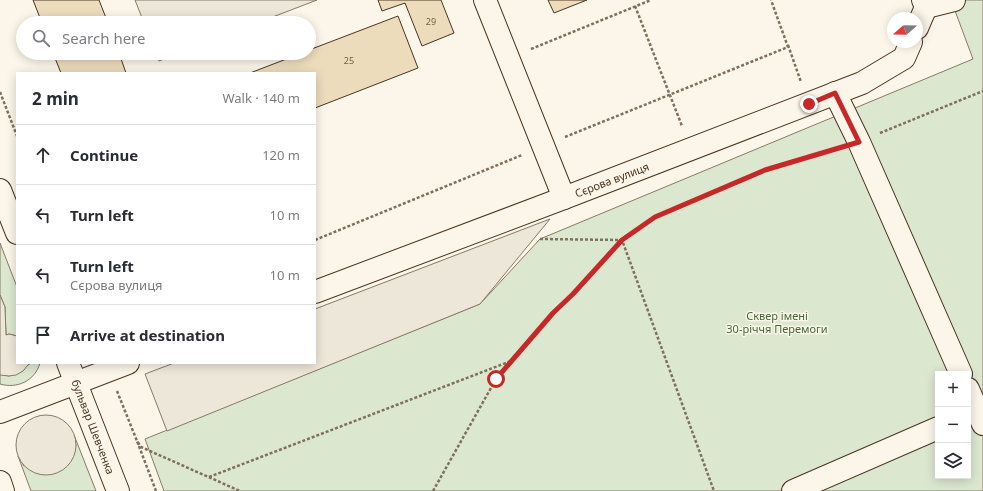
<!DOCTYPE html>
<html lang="en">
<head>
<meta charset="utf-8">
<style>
  body { margin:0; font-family:"Noto Sans",sans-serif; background:#f2f2f3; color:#2b2b33 }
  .controls { position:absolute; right:12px; bottom:12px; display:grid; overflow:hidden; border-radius:0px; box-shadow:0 2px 10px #0003 }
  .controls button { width:36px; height:36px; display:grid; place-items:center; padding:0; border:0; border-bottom:1px solid #e1e1e2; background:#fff; color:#2b2b33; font:20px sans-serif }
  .compass { position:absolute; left:887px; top:12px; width:36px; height:36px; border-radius:50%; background:#fff; box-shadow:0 2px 10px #0003; rotate:250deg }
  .stop { position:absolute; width:12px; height:12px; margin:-9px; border:3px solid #c62828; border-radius:50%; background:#fff }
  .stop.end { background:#c62828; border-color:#fff; box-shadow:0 1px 4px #0008 }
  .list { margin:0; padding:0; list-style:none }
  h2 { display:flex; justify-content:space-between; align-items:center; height:52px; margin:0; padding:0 16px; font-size:17px }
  h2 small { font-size:13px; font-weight:400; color:#7c7c81 }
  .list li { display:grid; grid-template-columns:26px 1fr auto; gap:12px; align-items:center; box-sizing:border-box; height:60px; padding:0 16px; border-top:1px solid #e1e1e2 }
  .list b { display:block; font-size:15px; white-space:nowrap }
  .list p { margin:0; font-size:13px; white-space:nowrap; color:#7c7c81 }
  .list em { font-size:13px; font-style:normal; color:#7c7c81 }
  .icon { flex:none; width:22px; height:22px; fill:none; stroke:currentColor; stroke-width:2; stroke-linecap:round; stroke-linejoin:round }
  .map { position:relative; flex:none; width:983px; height:491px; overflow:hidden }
  .search { position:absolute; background:#fff; box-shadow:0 2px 10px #0003; left:16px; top:16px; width:300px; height:44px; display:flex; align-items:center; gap:10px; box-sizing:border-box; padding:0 14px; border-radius:22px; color:#7c7c81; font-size:15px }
  .panel { position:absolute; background:#fff; box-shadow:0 2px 10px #0003; left:16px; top:72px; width:300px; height:292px; border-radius:0px }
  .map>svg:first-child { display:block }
</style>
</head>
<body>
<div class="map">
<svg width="983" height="491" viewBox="0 0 983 491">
  <rect width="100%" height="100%" fill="#fbf6e9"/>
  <g fill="#dce7d0" stroke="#887966" fill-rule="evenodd">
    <path d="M951,0H983V491H164L145,439L480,304L540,239L973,59ZM938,374H968V476H938Z"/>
    <polygon points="0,243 17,287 17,336 9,334 6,335 5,307 0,295"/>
    <path d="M31,363H40C35,381 17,389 0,384V375L1,374L9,376L23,371L28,364Z"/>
    <polygon points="74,435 96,491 31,491 18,456 24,466 76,446"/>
  </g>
  <g fill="#ede7d9" stroke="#887966">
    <polygon points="135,0 317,0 257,23 144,23"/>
    <polygon points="156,53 179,53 159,61"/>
    <polygon points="550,219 480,304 167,431 145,374 174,363 315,363 315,309"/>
    <polygon points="0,295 5,307 6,335 9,334 17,336 17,363 31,363 28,365 23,371 16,375 9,376 0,375"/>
    <circle cx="46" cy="445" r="30"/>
  </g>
  <g fill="#ecdcbc" stroke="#4a3520">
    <polygon points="33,0 99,0 108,23 42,23"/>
    <polygon points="378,0 441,0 454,33 422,46 405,3 382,11"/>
    <polygon points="548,0 587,0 554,13"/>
    <polygon points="398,16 418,68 315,108 315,73 250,73 302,53 309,53 309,50"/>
    <polygon points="53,53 119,53 126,73 61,73"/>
  </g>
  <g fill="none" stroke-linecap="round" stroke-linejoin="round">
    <g stroke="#4a3520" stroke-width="24">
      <g id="minor">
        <polyline points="485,0 564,198"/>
        <polyline points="926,7 954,0"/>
        <polyline points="917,28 926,7 923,0"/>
        <polyline points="835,93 859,142 961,374"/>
        <polyline points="315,292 564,198 862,83 904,58 911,42"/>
        <polyline points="968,389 983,424"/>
        <polyline points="0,412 128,363"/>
        <polyline points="793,491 938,428"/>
      </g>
    </g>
    <g stroke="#4a3520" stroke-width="24">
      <g id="major">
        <polyline points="0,190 17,233"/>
        <polyline points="68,363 118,491"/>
        <polyline points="0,482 3,491"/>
      </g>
    </g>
    <g stroke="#7f6f5c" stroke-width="2.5" stroke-dasharray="3 2" stroke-linecap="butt">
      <polyline points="635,6 682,126"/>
      <polyline points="788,45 801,82"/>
      <polyline points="531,49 651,0"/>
      <polyline points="0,92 17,136"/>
      <polyline points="880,133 983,91"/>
      <polyline points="565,137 788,47 771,0"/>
      <polyline points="540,239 622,240 714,491"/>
      <polyline points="315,240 522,155"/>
      <polyline points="117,391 137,441"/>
      <polyline points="209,477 511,361"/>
      <polyline points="156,491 137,441 141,447 240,491"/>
      <polyline points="433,491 496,379 553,313 573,294 622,240 655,217 765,170 836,149"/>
    </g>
    <use href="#minor" stroke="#fbf6e9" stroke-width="22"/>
    <use href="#major" stroke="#fbf6e9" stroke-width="22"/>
  </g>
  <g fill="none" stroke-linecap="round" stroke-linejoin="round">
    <polyline stroke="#c62828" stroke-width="5" points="496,379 553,313 573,294 622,240 655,217 765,170 859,142 835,93 809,104"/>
  </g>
  <g text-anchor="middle" stroke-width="3" stroke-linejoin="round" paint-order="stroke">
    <g font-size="9" fill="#725f47">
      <text x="431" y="25">29</text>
      <text x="349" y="64">25</text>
    </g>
    <g font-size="11" fill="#4a3520" stroke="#fbf6e9">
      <text transform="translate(612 180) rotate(-21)" y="4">Сєрова вулиця</text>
      <text transform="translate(93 427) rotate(69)" y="4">бульвар Шевченка</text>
    </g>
    <g font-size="11" fill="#436837" stroke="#fbf6e9">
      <text x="777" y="320">Сквер імені<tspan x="777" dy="13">30-річчя Перемоги</tspan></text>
    </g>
  </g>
</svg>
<div class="controls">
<button>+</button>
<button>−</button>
<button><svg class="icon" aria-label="layers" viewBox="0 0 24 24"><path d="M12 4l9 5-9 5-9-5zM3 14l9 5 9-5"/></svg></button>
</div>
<svg class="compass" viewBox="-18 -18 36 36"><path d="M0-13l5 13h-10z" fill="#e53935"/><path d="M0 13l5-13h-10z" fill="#7c7c81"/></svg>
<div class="stop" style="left:496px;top:379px"></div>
<div class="stop end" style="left:809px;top:104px"></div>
<div class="search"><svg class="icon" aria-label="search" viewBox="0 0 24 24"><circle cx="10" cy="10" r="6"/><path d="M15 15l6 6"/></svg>Search here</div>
<section class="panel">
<h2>2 min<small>Walk · 140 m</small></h2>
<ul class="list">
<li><svg class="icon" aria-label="ahead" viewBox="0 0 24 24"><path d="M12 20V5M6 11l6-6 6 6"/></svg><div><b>Continue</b></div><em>120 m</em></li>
<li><svg class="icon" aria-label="left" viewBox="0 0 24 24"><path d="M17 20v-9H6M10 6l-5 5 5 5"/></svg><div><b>Turn left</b></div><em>10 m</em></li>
<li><svg class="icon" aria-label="left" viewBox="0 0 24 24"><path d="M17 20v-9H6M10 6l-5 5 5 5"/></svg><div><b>Turn left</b><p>Сєрова вулиця</p></div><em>10 m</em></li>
<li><svg class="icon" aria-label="arrive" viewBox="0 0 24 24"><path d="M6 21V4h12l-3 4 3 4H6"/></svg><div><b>Arrive at destination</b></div></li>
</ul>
</section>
</div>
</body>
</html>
